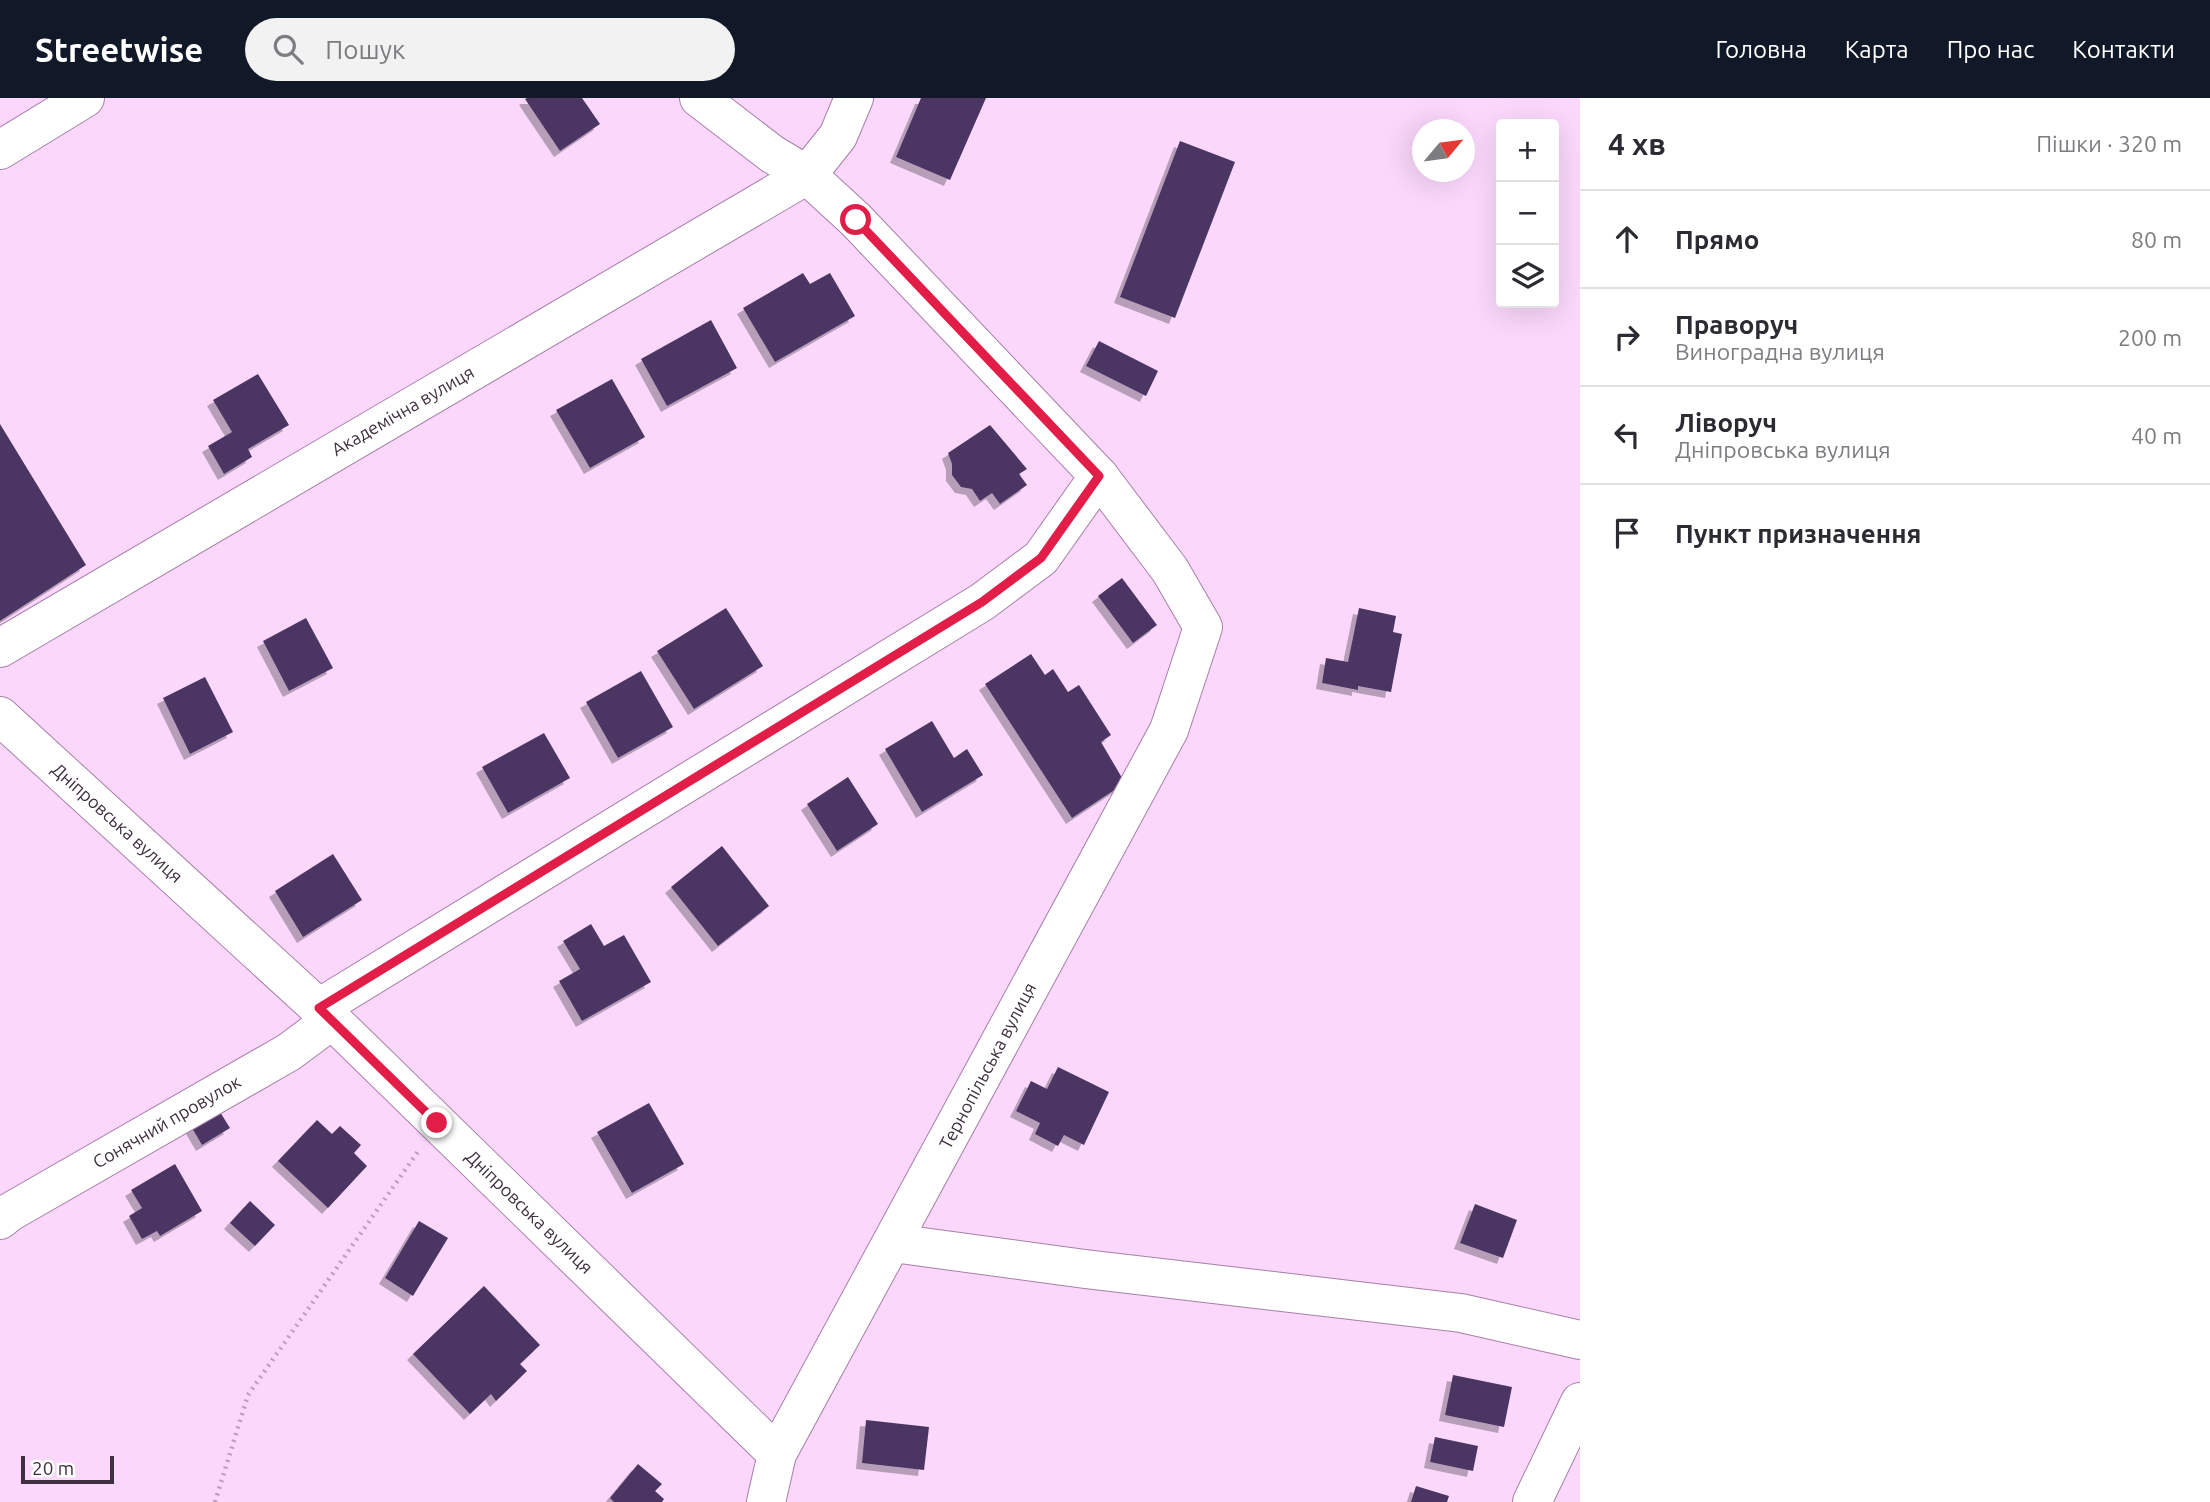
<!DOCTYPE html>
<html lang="uk">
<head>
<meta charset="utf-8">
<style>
  body { margin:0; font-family:Ubuntu,sans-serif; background:#f2f2f3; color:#2b2b33 }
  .controls { position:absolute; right:21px; top:21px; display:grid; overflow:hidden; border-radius:7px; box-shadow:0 7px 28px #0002 }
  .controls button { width:63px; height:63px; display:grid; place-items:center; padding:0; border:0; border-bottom:2px solid #e1e1e2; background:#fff; color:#2b2b33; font:35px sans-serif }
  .compass { position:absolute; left:1412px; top:21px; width:63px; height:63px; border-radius:50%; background:#fff; box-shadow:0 7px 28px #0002; rotate:61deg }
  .scale { position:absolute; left:21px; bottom:18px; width:93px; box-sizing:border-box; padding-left:7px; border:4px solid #402f40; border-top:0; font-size:19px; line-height:24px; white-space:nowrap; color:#402f40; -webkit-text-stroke:5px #fff; paint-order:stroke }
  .stop { position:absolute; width:21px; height:21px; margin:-16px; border:5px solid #e11d48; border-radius:50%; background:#fff }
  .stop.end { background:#e11d48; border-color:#fff; box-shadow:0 2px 7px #0008 }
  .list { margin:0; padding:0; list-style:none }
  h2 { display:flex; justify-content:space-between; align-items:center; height:91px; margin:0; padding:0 28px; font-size:30px }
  h2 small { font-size:23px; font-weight:400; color:#7c7c81 }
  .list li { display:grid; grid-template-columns:46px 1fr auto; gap:21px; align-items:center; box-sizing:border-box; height:98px; padding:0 28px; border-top:2px solid #e1e1e2 }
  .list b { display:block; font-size:26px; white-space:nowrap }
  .list p { margin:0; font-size:23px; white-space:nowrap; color:#7c7c81 }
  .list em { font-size:23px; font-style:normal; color:#7c7c81 }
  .icon { flex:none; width:38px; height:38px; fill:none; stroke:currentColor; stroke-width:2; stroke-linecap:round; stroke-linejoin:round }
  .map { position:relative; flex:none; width:1580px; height:1404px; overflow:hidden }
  header { display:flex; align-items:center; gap:42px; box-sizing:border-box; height:98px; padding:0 35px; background:#111827; color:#fff }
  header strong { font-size:33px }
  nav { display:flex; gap:38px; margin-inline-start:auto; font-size:24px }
  .search { width:490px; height:63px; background:#f2f2f3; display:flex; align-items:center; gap:18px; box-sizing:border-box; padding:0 24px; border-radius:38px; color:#7c7c81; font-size:26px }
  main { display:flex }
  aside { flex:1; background:#fff }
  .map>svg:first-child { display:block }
</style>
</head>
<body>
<header>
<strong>Streetwise</strong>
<div class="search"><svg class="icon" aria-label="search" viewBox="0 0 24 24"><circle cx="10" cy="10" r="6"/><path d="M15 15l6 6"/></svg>Пошук</div>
<nav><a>Головна</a><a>Карта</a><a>Про нас</a><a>Контакти</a></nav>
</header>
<main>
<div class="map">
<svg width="1580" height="1404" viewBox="0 0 1580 1404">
  <defs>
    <filter id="shadow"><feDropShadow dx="-6" dy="6" stdDeviation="0" flood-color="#0004"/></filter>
  </defs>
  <rect width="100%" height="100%" fill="#fad7fb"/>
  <g fill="#4b3662" filter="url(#shadow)">
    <polygon points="527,0 582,0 600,26 560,53 525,1"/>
    <polygon points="921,0 986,0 950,82 896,59"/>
    <polygon points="1180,43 1235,64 1175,220 1120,199"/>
    <polygon points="803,175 810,186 830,175 855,218 775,264 743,210"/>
    <polygon points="711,222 737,270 667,308 641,261"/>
    <polygon points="1099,243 1158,273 1146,298 1086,268"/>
    <polygon points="258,276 289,327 248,351 252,359 224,376 208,348 232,334 213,302"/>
    <polygon points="612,281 645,339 590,370 556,312"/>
    <polygon points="0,326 86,467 0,523"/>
    <polygon points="990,327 1027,371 1019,376 1027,387 1000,406 992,395 980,403 972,391 961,389 952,377 952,366 948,355"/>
    <polygon points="1122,480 1157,527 1133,545 1098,498"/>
    <polygon points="726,510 763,568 694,611 657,553"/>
    <polygon points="1359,510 1396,518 1393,534 1402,536 1391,594 1358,588 1358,592 1322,585 1326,560 1348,564"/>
    <polygon points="306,520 333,570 289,593 263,543"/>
    <polygon points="1031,556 1045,577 1053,571 1068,594 1079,587 1111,637 1101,644 1125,685 1072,720 985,586"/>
    <polygon points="641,573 673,629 618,660 586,604"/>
    <polygon points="205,579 233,634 190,656 163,600"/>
    <polygon points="932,623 954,660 967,651 983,677 922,714 885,651"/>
    <polygon points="544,635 570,680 508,715 482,669"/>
    <polygon points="848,679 878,726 837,753 807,706"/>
    <polygon points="722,748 769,808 718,848 671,789"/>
    <polygon points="333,756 362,802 303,839 275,793"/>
    <polygon points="591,826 604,848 624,837 651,884 582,923 559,883 580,871 563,843"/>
    <polygon points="1058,969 1109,994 1084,1047 1064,1037 1058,1048 1035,1036 1040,1025 1016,1013 1031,983 1047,991"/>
    <polygon points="649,1005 684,1066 632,1095 597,1034"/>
    <polygon points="215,1006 230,1030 202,1047 188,1023"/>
    <polygon points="317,1022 332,1036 340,1028 361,1047 354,1055 367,1068 328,1110 278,1063"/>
    <polygon points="175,1066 202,1113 160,1138 157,1133 142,1141 129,1118 142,1110 131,1092"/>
    <polygon points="250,1103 275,1127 255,1148 230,1125"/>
    <polygon points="1475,1106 1517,1122 1503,1160 1460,1145"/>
    <polygon points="419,1123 448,1140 413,1198 385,1180"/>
    <polygon points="484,1188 540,1247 520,1266 527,1273 496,1303 491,1296 470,1316 413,1256"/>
    <polygon points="1453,1277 1512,1289 1504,1329 1445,1317"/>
    <polygon points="866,1322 929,1329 924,1372 862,1365"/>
    <polygon points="1435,1339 1478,1348 1473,1373 1430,1364"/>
    <polygon points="638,1366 662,1386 655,1393 664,1401 662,1404 614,1404 610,1400"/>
    <polygon points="1416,1388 1449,1398 1447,1404 1411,1404"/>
  </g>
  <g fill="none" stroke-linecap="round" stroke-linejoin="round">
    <g stroke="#a77fa9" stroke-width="40">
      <g id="minor">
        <polyline points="699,0 772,56 807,77 856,122 1099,378 1170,472 1203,529 1169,632 777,1356 766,1404"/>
        <polyline points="0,52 85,0"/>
        <polyline points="0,550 807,77 838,38 854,0"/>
        <polyline points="0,618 332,922 777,1356"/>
        <polyline points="319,910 982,504 1041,460 1099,378"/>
        <polyline points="0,1122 10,1114 289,954 332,922"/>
        <polyline points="893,1145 1085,1171 1461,1215 1580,1242"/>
        <polyline points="1532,1404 1580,1304"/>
      </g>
    </g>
    <polyline stroke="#bc9fbc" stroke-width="4.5" stroke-dasharray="2 5" stroke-linecap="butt" points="215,1404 248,1297 419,1052"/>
    <use href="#minor" stroke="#fff" stroke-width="38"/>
  </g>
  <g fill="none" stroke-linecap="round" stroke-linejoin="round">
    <polyline stroke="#e11d48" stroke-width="9" points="437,1025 319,910 982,504 1041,460 1099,378 856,122"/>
  </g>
  <g text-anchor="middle" stroke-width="7" stroke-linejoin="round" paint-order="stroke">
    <g font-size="18" fill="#402f40" stroke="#fff">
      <text transform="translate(403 313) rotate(-30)" y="6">Академічна вулиця</text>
      <text transform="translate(117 725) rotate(42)" y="6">Дніпровська вулиця</text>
      <text transform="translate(988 968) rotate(-62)" y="6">Тернопільська вулиця</text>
      <text transform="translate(167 1024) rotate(-30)" y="6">Сонячний провулок</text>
      <text transform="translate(529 1114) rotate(44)" y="6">Дніпровська вулиця</text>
    </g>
  </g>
</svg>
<div class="controls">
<button>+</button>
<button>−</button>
<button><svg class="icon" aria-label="layers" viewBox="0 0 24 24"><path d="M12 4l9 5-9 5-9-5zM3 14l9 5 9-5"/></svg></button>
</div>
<svg class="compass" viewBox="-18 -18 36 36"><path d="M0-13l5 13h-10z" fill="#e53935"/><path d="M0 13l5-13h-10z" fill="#7c7c81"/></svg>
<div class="scale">20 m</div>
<div class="stop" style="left:856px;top:122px"></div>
<div class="stop end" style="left:437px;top:1025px"></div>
</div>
<aside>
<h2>4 хв<small>Пішки · 320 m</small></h2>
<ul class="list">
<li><svg class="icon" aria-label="ahead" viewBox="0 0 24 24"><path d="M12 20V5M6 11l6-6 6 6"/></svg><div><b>Прямо</b></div><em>80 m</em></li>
<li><svg class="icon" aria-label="right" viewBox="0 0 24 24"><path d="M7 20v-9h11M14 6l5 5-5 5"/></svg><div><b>Праворуч</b><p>Виноградна вулиця</p></div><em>200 m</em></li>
<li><svg class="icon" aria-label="left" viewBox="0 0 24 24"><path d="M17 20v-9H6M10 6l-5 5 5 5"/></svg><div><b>Ліворуч</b><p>Дніпровська вулиця</p></div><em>40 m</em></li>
<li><svg class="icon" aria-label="arrive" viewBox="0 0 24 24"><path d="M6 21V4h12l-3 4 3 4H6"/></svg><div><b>Пункт призначення</b></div></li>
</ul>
</aside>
</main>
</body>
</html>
